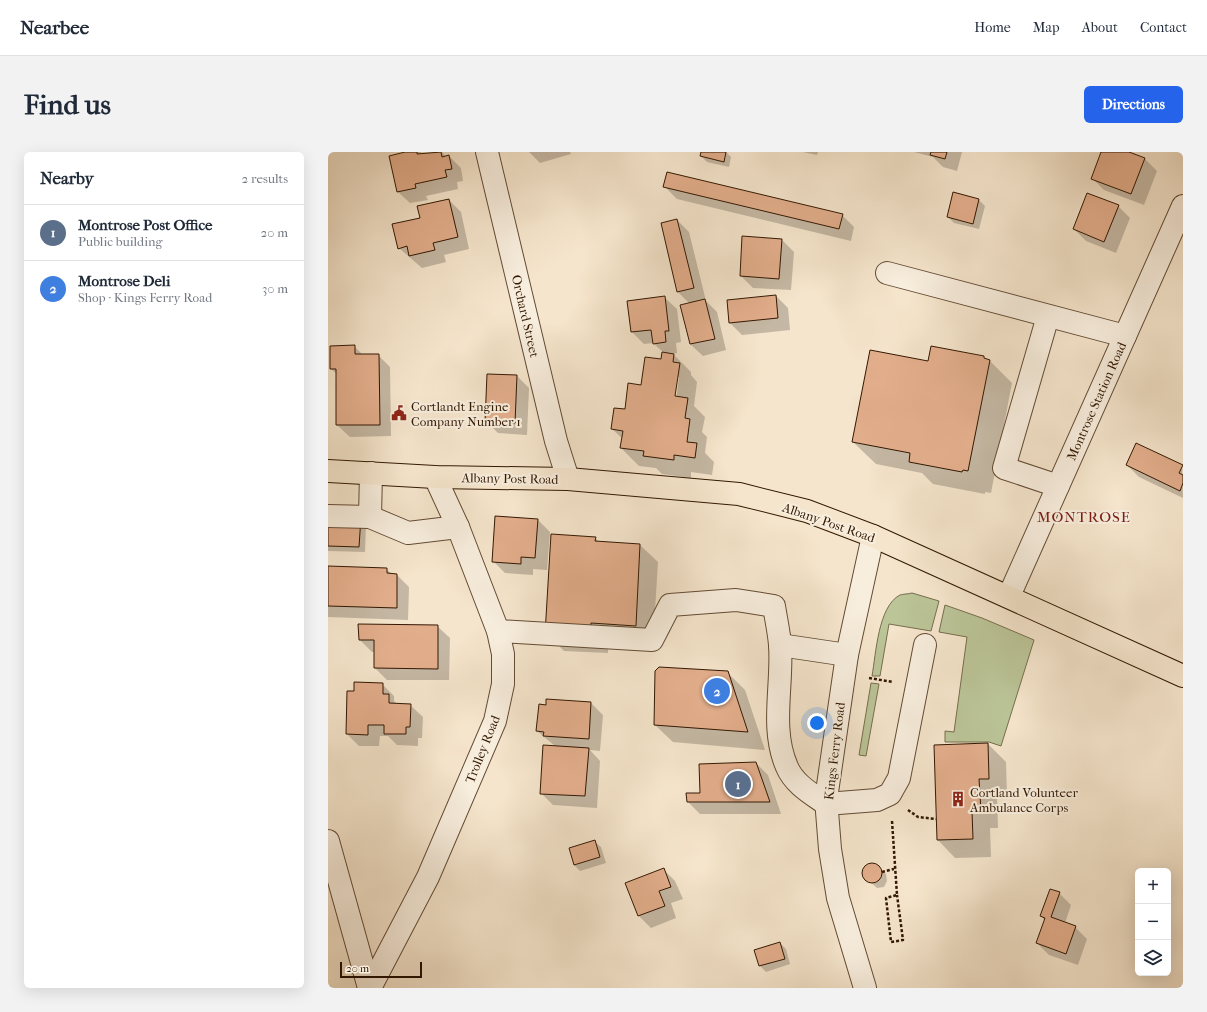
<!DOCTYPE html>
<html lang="en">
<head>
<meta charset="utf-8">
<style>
  body { margin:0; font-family:"IM FELL French Canon",serif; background:#f2f2f3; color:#1f2937 }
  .controls { position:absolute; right:12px; bottom:12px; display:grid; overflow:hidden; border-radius:6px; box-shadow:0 4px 16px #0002 }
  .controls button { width:36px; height:36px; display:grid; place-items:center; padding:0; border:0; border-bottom:1px solid #e0e1e3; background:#fff; color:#1f2937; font:20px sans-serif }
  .scale { position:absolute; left:12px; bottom:10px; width:82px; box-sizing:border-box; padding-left:4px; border:2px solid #321802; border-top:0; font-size:11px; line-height:14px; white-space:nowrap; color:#321802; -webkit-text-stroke:3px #f8eede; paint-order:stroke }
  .you { position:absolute; left:489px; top:571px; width:14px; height:14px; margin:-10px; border:3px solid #fff; border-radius:50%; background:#1a73e8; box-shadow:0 0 0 6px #1a73e833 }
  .badge { display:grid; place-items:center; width:26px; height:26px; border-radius:50%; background:#2563eb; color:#fff; font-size:13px; font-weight:700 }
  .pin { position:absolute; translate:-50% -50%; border:2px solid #fff; box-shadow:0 1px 4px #0006 }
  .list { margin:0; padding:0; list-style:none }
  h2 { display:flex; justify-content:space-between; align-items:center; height:52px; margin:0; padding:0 16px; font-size:17px }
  h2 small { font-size:13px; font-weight:400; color:#747a83 }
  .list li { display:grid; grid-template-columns:26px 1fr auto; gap:12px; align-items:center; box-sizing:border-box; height:56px; padding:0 16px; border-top:1px solid #e0e1e3 }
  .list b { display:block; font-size:15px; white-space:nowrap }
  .list p { margin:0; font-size:13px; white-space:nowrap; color:#747a83 }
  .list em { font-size:13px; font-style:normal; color:#747a83 }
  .icon { flex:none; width:22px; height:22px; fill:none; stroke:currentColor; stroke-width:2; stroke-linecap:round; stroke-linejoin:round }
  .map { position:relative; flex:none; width:855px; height:836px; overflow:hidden; border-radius:6px }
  header { display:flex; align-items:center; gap:24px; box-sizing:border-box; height:56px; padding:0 20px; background:#fff; border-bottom:1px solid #e0e1e3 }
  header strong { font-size:19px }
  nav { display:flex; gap:22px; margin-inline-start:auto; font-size:14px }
  .intro { display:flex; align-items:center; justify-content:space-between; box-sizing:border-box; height:96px; padding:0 24px }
  h1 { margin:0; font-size:28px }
  .button { padding:10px 18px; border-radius:6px; background:#2563eb; color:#fff; font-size:14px; font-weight:700 }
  main { display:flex; gap:24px; padding:0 24px }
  aside { flex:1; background:#fff; border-radius:6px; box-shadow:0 4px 16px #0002 }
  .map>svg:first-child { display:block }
</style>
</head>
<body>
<header>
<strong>Nearbee</strong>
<nav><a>Home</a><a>Map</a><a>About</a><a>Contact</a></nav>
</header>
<div class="intro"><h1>Find us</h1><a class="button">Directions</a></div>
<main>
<aside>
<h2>Nearby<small>2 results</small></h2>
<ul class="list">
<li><span class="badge" style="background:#5c6f8a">1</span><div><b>Montrose Post Office</b><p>Public building</p></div><em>20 m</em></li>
<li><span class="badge" style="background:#3f7fe0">2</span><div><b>Montrose Deli</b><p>Shop · Kings Ferry Road</p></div><em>30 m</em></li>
</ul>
</aside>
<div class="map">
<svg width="855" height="836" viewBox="0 0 855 836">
  <rect width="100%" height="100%" fill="#f5e5cc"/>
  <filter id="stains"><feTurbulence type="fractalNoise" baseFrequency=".005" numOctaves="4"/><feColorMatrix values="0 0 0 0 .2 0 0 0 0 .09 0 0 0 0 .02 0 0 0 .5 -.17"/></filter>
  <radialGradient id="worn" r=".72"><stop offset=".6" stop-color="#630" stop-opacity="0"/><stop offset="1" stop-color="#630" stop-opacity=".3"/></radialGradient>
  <g fill="#bbc598" stroke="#766e4d">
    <path d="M584,441L611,449L603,479L561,472L552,524H544C548,502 550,454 572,443C575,442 581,442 584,441Z"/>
    <polygon points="617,453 654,466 706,488 673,594 661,590 617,590 617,579 626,580 639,485 611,480"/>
    <polygon points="543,531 551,532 538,604 531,603"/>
  </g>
  <g fill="#0003" fill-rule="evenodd">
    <polygon points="78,0 92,0 94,2 114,0 118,5 121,4 133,16 135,29 129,30 130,37 98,44 100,48 82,51 69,39"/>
    <polygon points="201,0 242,0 243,2 212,11"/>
    <polygon points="374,0 398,0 403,5 401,15 379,10 373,4"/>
    <polygon points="475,0 490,0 489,3"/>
    <polygon points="586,0 634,0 629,19 615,15 605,5"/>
    <polygon points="775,0 798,0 817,7 829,19 816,53 776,38 764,26"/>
    <polygon points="337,35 514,63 526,75 523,89 349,47"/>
    <polygon points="626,41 651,48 657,54 651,77 626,71 620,65"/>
    <polygon points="121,48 133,60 141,97 116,103 118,110 94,116 71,96 93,66"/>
    <polygon points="790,54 802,66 788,101 758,89 746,77"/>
    <polygon points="349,68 361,80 378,149 389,160 398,198 375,204 362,192 362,152 350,140"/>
    <polygon points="454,88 466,100 463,138 425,136 413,124"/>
    <polygon points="448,144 460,156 462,178 414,183 402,171"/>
    <path d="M336,145L349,157L353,190L348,191L349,201L345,202L363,220V223L369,230L366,254L377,265L374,280L379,285L377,301L386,310L384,323L363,320V326L334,322L328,316L311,314L293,296L295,287L284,277L334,209L335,200L325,191L316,192L304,180L300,150ZM349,225H351L348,249H346Z"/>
    <polygon points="26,194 35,203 50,203 62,215 63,284 22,285 9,273 9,222 3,217"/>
    <polygon points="655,205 662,209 684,231 663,341 657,340 657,342 605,332 594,321 548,312 525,290"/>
    <polygon points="160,223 189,224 201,236 199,283 170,281 158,269"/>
    <polygon points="799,313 854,314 855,346 811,325"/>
    <polygon points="0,365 38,372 37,400 0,399"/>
    <polygon points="210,368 222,380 219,418 205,417 205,423 177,421 165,409"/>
    <polygon points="267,386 272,391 312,393 330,410 325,491 280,488 280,501 236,499 218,481"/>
    <polygon points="0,415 58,417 64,422 69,423 81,435 80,468 0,465"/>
    <polygon points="109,474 122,486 121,528 59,528 47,516 47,500 44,500 32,488"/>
    <polygon points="399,520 417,538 437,598 345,590 327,573"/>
    <polygon points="54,532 66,544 66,549 70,553 82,553 95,565 94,586 90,586 90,594 69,593 60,584 52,584 51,594 31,594 19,582 27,540"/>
    <polygon points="263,551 275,563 272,599 262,598 272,609 269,656 225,653 213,641 227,594 209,579"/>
    <polygon points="660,592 678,610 679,644 669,644 670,676 662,676 663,705 627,706 610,688 607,594"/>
    <polygon points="428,611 440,623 453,662 372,662 360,650"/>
    <polygon points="267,690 273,695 278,711 252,719 246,713"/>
    <polygon points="546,712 558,722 559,729 556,735 549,736 537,725 536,718 540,713"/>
    <polygon points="335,717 347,729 355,747 343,751 348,766 323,776 311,764 298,732"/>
    <polygon points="731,741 743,753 737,771 747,775 759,787 750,813 721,803 709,791 717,769 713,764"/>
    <polygon points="452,791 458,797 462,812 438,820 432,814"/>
  </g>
  <g fill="#e2ad8b" stroke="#321802">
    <polygon points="77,0 89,0 89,2 113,0 114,5 121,3 124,17 117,18 119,25 87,32 88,36 69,40 61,4"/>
    <polygon points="373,0 398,0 396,10 372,4"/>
    <polygon points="603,0 619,0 617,7 602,3"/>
    <polygon points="773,0 801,0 817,6 803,42 763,27"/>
    <polygon points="339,20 515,62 511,77 335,35"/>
    <polygon points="625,40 651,47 645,72 619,65"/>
    <polygon points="759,41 791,53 776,90 745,77"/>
    <polygon points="121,47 130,85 105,91 107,98 81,104 79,94 70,97 64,72 92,66 89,54"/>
    <polygon points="349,67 366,136 349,140 333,71"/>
    <polygon points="414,84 454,87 451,127 412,124"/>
    <polygon points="448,143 450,166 401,171 399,148"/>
    <polygon points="337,144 341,179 337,179 338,190 325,192 323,178 303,180 299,149"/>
    <polygon points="377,147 387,187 362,192 352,153"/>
    <polygon points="27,193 27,202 51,202 52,273 8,273 8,217 2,217 2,194"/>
    <polygon points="603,194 656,204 656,206 662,208 640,319 635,318 634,320 581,310 582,301 524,290 542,198 600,209"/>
    <polygon points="334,200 346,202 345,210 352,211 347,244 360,246 357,266 362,267 359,290 369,291 367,306 346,303 346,308 315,304 316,299 292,296 295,279 283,277 286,256 297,257 300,231 313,233 317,205 333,207"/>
    <polygon points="159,222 189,223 187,271 157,270"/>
    <polygon points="808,291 855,313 851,321 855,323 855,331 852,339 798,313"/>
    <polygon points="0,364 33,365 31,395 0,394"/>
    <polygon points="167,364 210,367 207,406 193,405 193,412 164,410"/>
    <polygon points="223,382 268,385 267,389 312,392 308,474 263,471 262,484 217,482"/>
    <polygon points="0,414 59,416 59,421 69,422 69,456 0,454"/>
    <polygon points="30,472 110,473 110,517 46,516 46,488 31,488"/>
    <polygon points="331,515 400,519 420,580 326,573 327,519"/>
    <polygon points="26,530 55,531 55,542 61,542 61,551 83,552 82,575 78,575 78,582 56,582 56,573 40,573 40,583 18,582 19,539 26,539"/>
    <polygon points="218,547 263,550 261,587 215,584 216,580 208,579 211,552 218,553"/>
    <polygon points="660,591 661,627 651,627 653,659 644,659 645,687 609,688 606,593"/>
    <polygon points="215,593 261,596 257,644 212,642"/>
    <polygon points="428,610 442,650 359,650 358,641 372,641 371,612"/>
    <polygon points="267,688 272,705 246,713 241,696"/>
    <circle cx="544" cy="721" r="10"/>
    <polygon points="336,716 343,735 331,739 337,754 310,764 297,731"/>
    <polygon points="722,737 732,740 723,765 748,774 738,802 708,791 717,766 712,764"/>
    <polygon points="452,790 457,807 431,814 426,798"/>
  </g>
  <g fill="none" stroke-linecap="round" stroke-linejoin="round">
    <g stroke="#634b34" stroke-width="24">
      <g id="minor">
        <polyline points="159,0 228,289 240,327"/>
        <polyline points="559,121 797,184"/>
        <polyline points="720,164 676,316 730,334"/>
        <polyline points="0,364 42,365 80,381 130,375"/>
        <polyline points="42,365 43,321"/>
        <polyline points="681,444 855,54"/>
        <path d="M170,479L324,488L342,453L408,448L446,454C448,467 451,480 452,493C455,533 442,577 459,615C466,632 484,642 498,652L549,648L562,642L571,626L597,493"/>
        <polyline points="452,493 519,503"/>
        <polyline points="0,689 41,836"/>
        <polyline points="42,836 100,725 167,569 175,532 175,502 170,479 130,375 107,325"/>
        <polyline points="537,836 510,746 502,697 498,647 519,503 545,384"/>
      </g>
    </g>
    <g stroke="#321802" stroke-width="24">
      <polyline id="major" points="0,319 107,325 240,327 411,342 479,359 545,384 855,524"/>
    </g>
    <g stroke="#321802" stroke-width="2.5" stroke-dasharray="3 2" stroke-linecap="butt">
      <polyline points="541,526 565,530"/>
      <polyline points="580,658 590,665 608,667"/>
      <polyline points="564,669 569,743 558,746 563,790 575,788 569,743"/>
      <polyline points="554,720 566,717"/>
    </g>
    <use href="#minor" stroke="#f8eede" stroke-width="22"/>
    <use href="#major" stroke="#f5e5cc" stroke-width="22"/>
  </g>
  <defs>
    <g id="civic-bare" transform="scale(1.2)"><path d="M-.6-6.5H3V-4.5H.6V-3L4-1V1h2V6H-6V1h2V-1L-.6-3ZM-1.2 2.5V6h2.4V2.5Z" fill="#8f2418" stroke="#f8eede" stroke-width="2.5" paint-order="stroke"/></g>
    <g id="building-bare" transform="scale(1.2)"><path d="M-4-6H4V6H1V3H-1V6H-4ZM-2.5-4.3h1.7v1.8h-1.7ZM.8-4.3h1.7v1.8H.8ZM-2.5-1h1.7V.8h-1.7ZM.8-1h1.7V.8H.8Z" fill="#8f2418" stroke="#f8eede" stroke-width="2.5" paint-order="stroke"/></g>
  </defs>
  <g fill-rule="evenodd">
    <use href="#civic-bare" x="71" y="261"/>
    <use href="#building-bare" x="630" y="647"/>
  </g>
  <g text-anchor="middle" stroke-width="4" stroke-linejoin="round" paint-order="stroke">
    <g font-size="13" fill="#321802" stroke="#f8eede">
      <text transform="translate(198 164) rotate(77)" y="5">Orchard Street</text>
      <text transform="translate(768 249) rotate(-66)" y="5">Montrose Station Road</text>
      <text transform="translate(182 326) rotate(1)" y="5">Albany Post Road</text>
      <text transform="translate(501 370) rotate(19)" y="5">Albany Post Road</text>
      <text transform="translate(154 597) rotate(-68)" y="5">Trolley Road</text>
      <text transform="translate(506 599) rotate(-83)" y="5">Kings Ferry Road</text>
    </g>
    <g font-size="13" fill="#321802" stroke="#f8eede" text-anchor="start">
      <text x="83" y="259">Cortlandt Engine<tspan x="83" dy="15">Company Number 1</tspan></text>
      <text x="642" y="645">Cortland Volunteer<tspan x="642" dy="15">Ambulance Corps</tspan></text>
    </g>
    <g font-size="15" letter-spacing="1" fill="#7a1f14" stroke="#f8eede">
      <text x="756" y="370">MONTROSE</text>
    </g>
  </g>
  <rect width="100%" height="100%" filter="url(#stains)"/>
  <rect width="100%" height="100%" fill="url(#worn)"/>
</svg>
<div class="controls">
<button>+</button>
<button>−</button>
<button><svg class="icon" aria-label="layers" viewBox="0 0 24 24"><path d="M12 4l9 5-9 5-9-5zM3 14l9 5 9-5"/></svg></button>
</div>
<div class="scale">20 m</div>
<div class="you"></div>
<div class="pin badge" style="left:410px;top:632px;background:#5c6f8a">1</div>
<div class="pin badge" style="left:389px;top:539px;background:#3f7fe0">2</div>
</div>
</main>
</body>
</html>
